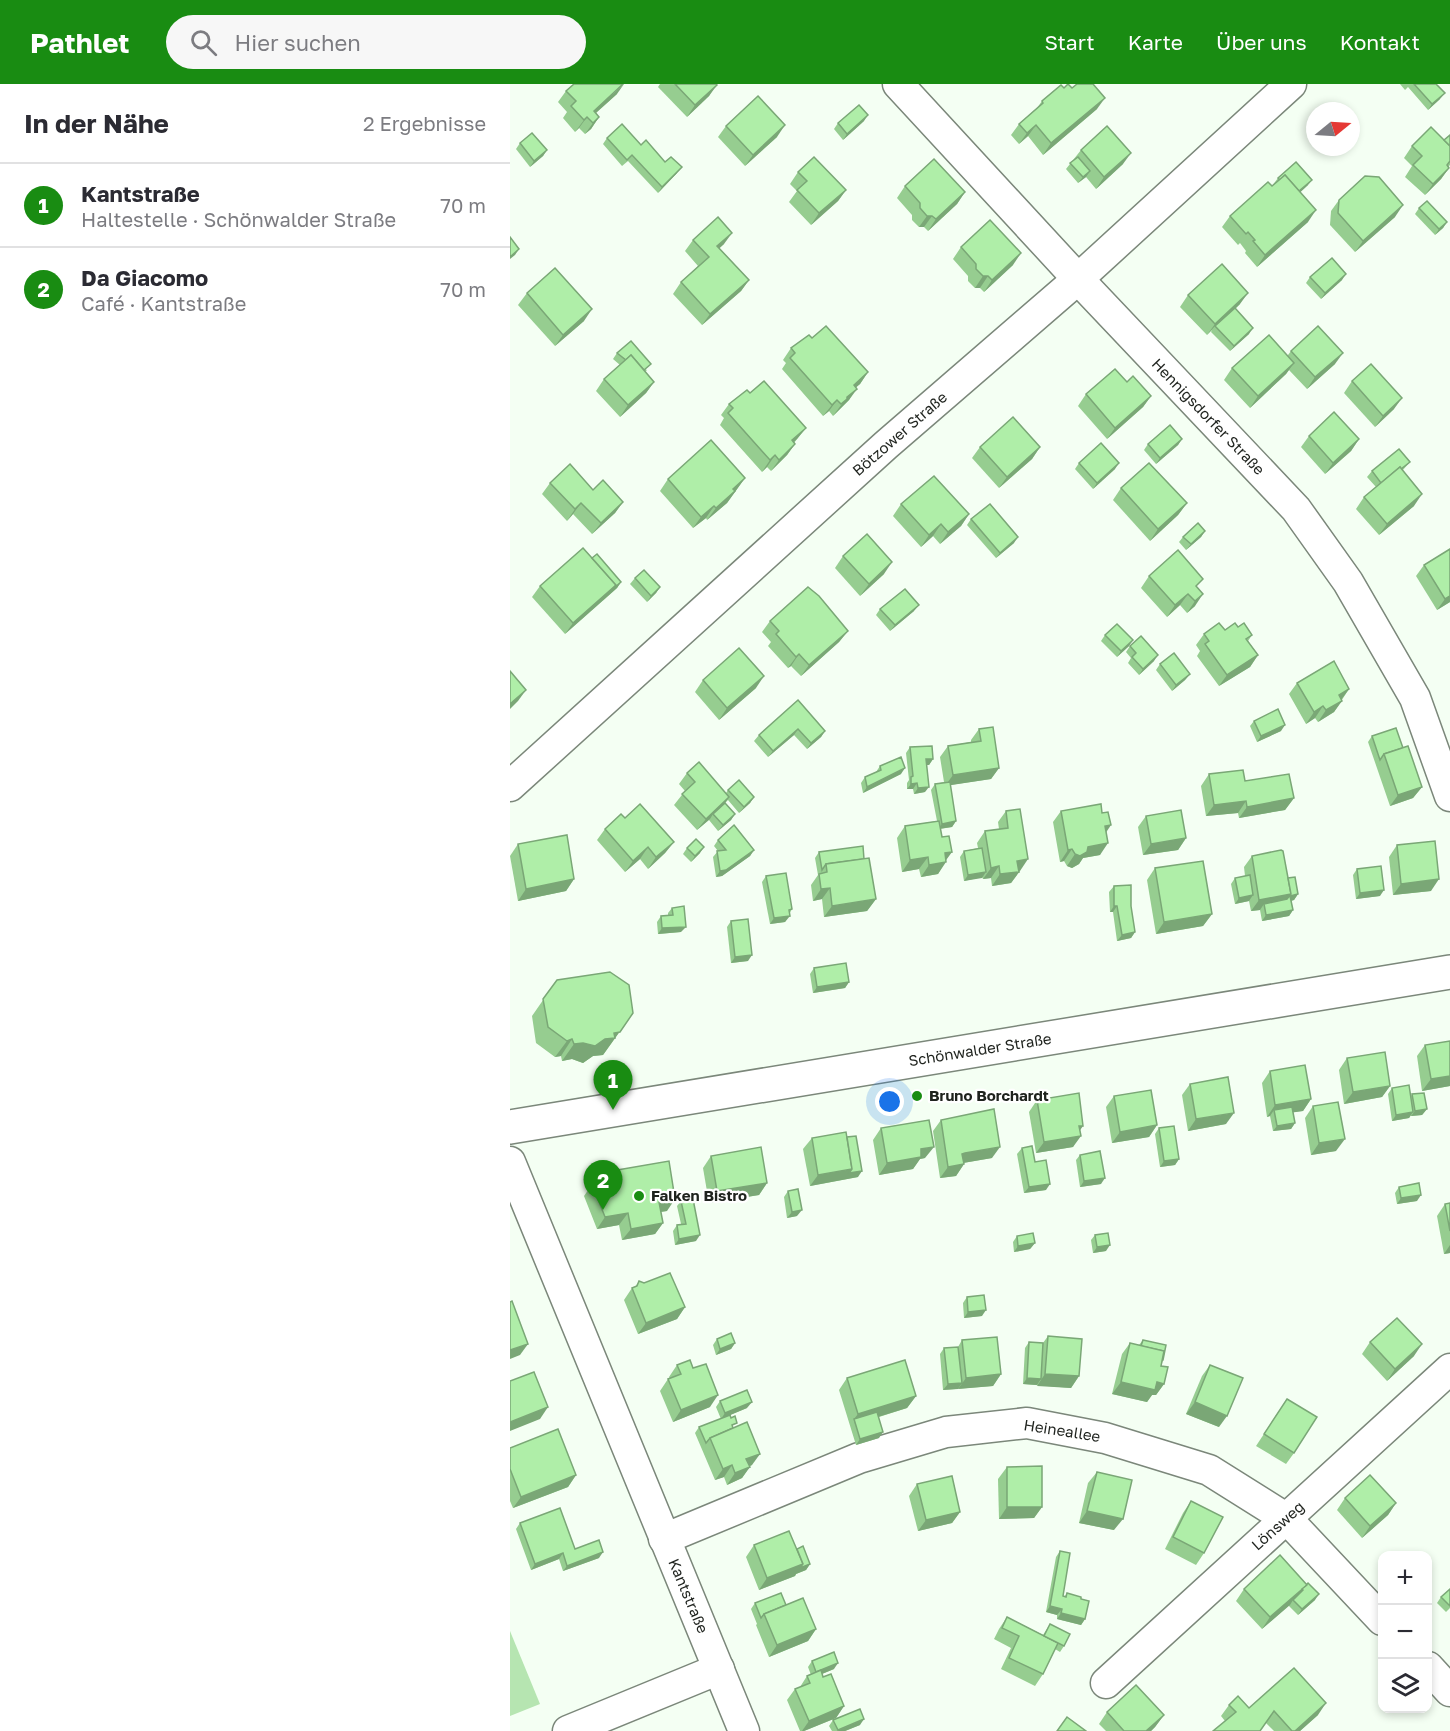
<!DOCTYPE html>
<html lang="de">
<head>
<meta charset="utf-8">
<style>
  body { margin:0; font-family:"Golos Text",sans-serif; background:#f7f7f7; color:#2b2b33 }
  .controls { position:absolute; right:18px; bottom:18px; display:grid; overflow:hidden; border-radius:12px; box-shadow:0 3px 9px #0003 }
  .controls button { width:54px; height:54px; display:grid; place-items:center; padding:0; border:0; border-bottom:2px solid #e1e1e2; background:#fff; color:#2b2b33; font:30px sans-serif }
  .compass { position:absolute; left:796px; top:18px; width:54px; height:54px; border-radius:50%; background:#fff; box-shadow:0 3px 9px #0003; rotate:72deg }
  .you { position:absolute; left:380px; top:1018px; width:21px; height:21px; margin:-15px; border:4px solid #fff; border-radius:50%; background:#1a73e8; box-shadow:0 0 0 9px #1a73e833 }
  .badge { display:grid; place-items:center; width:39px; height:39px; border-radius:50%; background:#198c12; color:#fff; font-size:20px; font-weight:700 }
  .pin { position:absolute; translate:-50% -50px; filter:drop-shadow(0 2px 3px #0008) }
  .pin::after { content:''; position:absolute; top:32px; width:21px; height:18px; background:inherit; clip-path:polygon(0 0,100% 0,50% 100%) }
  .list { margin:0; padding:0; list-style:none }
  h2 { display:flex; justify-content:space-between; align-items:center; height:78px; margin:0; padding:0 24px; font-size:26px }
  h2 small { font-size:20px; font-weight:400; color:#7c7c81 }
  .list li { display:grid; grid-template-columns:39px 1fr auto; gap:18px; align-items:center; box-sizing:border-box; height:84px; padding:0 24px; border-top:2px solid #e1e1e2 }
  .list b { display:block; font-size:22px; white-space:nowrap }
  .list p { margin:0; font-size:20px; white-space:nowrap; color:#7c7c81 }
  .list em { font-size:20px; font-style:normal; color:#7c7c81 }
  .icon { flex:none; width:33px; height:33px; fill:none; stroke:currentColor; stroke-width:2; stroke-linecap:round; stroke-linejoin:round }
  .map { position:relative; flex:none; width:940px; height:1647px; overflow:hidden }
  header { display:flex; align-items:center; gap:36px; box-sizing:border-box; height:84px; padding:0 30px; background:#198c12; color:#fff }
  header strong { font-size:28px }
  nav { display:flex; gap:33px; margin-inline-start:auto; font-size:21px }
  .search { width:420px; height:54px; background:#f7f7f7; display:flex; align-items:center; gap:15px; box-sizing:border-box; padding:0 21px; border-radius:33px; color:#7c7c81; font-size:22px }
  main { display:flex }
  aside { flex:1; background:#fff }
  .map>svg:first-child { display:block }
</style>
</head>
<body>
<header>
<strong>Pathlet</strong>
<div class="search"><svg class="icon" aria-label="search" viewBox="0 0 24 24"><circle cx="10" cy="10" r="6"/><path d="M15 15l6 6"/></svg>Hier suchen</div>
<nav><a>Start</a><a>Karte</a><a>Über uns</a><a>Kontakt</a></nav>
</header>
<main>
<aside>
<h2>In der Nähe<small>2 Ergebnisse</small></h2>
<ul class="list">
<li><span class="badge">1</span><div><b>Kantstraße</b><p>Haltestelle · Schönwalder Straße</p></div><em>70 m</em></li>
<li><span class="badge">2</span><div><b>Da Giacomo</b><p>Café · Kantstraße</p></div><em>70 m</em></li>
</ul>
</aside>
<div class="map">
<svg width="940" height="1647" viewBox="0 0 940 1647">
  <rect width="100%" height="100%" fill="#f4fff3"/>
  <polygon fill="#b6e5b1" points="0,1547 30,1620 0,1632"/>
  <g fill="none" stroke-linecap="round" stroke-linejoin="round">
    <g stroke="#7b877a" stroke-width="33">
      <g id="minor">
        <polyline points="388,0 568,195 786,425 838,498 905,614 940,712"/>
        <polyline points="0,702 376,361 568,195 781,0"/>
        <polyline points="0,1078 234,1647"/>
        <polyline points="154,1455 349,1374 436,1348 517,1339 595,1354 699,1386 777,1435 872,1536"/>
        <polyline points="918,1583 940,1607"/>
        <polyline points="596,1599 940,1285"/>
        <polyline points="58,1647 209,1585"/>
      </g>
    </g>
    <g stroke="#7b877a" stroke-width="36">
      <polyline id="major" points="0,1043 940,888"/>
    </g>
    <use href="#minor" stroke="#fff" stroke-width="30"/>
    <use href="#major" stroke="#fff" stroke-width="33"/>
  </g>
  <g fill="#96cd90">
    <polygon points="150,0 206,0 199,12 177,33 148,3"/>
    <polygon points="890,0 926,0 930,15 918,26 898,3 895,6"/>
    <polygon points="554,4 587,25 533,71 518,52 509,60 501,51 509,40 527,24 532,17"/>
    <polygon points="56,7 107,10 86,29 89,33 81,45 75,50 69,44 65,48 53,34 57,28 48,18"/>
    <polygon points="354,37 333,56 324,45 328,39"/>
    <polygon points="216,42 267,53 235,82 208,53"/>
    <polygon points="940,51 940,81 938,83 939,84 931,95 915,111 895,93 902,82 894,74 902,62 934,56"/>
    <polygon points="97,54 131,61 167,89 148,109 118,77 112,82 93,60"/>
    <polygon points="10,59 37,66 33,72 20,83 6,65"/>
    <polygon points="571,66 613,80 586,105 576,93 568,99 556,85"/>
    <polygon points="288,88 336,106 328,117 301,141 279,118 287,107 280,100"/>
    <polygon points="768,94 798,101 790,108 798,138 747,183 735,169 736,167 730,159 728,161 712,143 720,132 762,102"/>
    <polygon points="395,102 455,108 447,120 418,147 414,143 409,143 402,136 402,131 387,114"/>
    <polygon points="829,116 885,133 845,168 820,141 821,127"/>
    <polygon points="909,124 937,138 933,144 925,151 905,130"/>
    <polygon points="183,156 214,160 209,164 239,196 231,207 192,241 163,210 171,198 188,182 175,167"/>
    <polygon points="451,163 503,181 474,208 470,204 465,204 458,197 458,192 443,175"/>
    <polygon points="800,193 832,196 811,215 796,199"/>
    <polygon points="17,209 74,237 45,262 8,221"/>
    <polygon points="678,211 730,220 725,225 739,250 720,267 701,248 702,246 697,251 670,223"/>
    <polygon points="302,254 358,288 350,300 346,303 339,316 323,332 319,327 313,332 272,285 276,279 273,276 281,264"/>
    <polygon points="781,267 825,280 797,305 779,286 776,290 740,324 714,296 722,284 778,271"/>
    <polygon points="107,269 137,286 135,288 144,298 136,309 110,333 86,307 94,295 110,281 103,275"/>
    <polygon points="842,297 884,325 865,343 834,309"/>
    <polygon points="617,298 641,312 633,323 597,355 568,322 576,310"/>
    <polygon points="240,309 296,344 287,355 284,359 285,360 277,371 261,387 257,383 252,388 210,341 214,334 211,331 219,320"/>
    <polygon points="799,352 849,355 841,367 815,390 791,363"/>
    <polygon points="672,355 668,361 646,380 634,366 638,360"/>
    <polygon points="470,363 530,363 522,375 489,404 462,374"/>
    <polygon points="900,378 892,387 904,422 869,451 846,425 854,413 866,403 857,393 862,387"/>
    <polygon points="569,379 605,385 583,405 565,385"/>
    <polygon points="235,394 217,419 197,436 196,434 183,444 150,407 158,395"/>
    <polygon points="40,399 83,406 113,418 105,429 82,450 63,430 57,437 32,410"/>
    <polygon points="611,404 677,419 668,431 640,457 603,416"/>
    <polygon points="391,420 459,430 451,442 430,460 423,452 411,463 383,432"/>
    <polygon points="461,435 504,459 486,474 457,441"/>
    <polygon points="695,447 691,453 676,466 669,458 673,453"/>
    <polygon points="940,465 940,518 927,526 906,492 914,481"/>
    <polygon points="333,472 374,490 350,512 325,484"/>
    <polygon points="82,474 111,498 107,504 98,512 55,550 22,513 30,502"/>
    <polygon points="639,492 687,503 685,522 677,529 670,521 657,533 631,504"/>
    <polygon points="125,494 150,503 146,509 137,518 120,500"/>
    <polygon points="370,525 404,527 380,547 366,531"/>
    <polygon points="260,537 338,547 329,558 291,592 281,582 278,584 258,562 261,558 252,548"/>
    <polygon points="728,543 742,551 738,557 748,571 740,583 709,602 687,572 690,567 686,561 694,550"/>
    <polygon points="595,551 619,562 607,573 591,557"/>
    <polygon points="620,562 644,577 629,591 618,579 621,574 616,568"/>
    <polygon points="650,580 680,590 675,596 662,607 646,586"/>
    <polygon points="193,596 246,604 209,636 185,608"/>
    <polygon points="787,599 839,605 824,628 808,638 805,634 796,640 779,610"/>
    <polygon points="288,616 315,647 311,653 297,665 284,651 258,673 244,657 249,651"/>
    <polygon points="744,637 771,647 747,658 740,642"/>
    <polygon points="469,645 489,684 481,695 440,701 446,737 442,743 430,745 436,776 428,790 411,793 409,785 392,788 387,754 395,742 427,737 421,706 425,700 434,698 430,673 438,662 461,658 461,656"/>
    <polygon points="862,652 893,664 912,703 903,714 880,722 858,658"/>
    <polygon points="400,663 423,675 419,681 417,681 415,708 404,710 403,705 397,705 397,699 399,696 396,669"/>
    <polygon points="370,682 391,690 353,709 351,699 355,693 366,688"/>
    <polygon points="177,689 216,709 218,706 244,713 240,719 229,729 218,716 215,719 225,730 221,736 208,747 199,736 200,735 187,746 164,721 175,707 169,700"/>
    <polygon points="699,690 784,714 775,726 729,734 728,729 696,732 691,702"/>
    <polygon points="496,727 510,787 501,799 482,802 481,794 473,795 472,793 454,797 450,773 454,767 468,764 467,759 475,747 489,745 488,738"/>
    <polygon points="551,727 596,748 590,771 573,774 569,780 562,784 557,782 554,777 550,778 543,738"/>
    <polygon points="636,732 676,754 668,766 633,771 628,743"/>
    <polygon points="115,734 164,758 155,769 138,785 130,775 115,788 87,756 95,745"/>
    <polygon points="208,756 244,766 240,772 212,792 206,793 203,773 208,767 204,762"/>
    <polygon points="8,760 64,795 56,807 8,817 0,772"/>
    <polygon points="887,761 921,807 883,811 879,773"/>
    <polygon points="177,764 190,769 181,778 173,770"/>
    <polygon points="309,768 354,775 366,815 357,827 314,833 312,815 303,817 301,801 308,791 305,774"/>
    <polygon points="742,772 778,794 788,810 784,816 781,817 783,826 779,832 752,837 750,826 741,827 739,817 725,820 721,800 725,794 735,792 734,783"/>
    <polygon points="645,784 702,830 693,842 646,850 637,796"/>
    <polygon points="847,785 870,812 846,815 843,791"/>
    <polygon points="256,792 282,825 275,838 260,840 252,798"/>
    <polygon points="604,802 621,822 625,848 621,854 607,857 603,828 600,828 599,808"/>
    <polygon points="162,824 171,848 148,850 147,838 151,832 158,832 158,829"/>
    <polygon points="221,837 238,877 221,879 217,843"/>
    <polygon points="304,884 339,898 335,904 303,909 300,890"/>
    <polygon points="47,896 123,929 93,971 83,972 73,979 62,975 52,977 51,972 45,973 26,959 22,932"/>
    <polygon points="915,961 940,1002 912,1007 907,972"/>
    <polygon points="837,974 880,1002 872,1013 834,1020 829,986"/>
    <polygon points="760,987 801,1015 793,1027 783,1028 785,1039 781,1045 763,1047 760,1032 757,1033 752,999"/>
    <polygon points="680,1000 716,1040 678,1047 672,1011"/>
    <polygon points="882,1004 901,1012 902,1010 917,1025 912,1031 901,1032 901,1031 899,1034 882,1037 878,1010"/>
    <polygon points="604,1012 647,1041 639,1053 602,1059 596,1023"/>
    <polygon points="527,1016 570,1047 563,1063 526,1069 519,1028"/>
    <polygon points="803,1022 826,1067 801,1071 795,1034"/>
    <polygon points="431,1036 482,1074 453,1079 454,1080 446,1092 430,1094 423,1047"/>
    <polygon points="371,1044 415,1074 410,1075 403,1085 369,1091 363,1056"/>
    <polygon points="649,1044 669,1075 665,1081 650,1083 645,1050"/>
    <polygon points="337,1053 348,1093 300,1102 293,1065 302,1054"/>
    <polygon points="512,1064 525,1078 536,1106 514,1109 507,1070"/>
    <polygon points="570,1071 591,1100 570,1103 566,1076"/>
    <polygon points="201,1072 257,1099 249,1111 199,1119 193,1084"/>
    <polygon points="90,1089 157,1127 151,1128 153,1139 145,1150 112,1156 109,1141 87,1145 74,1112"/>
    <polygon points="889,1103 907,1117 887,1120 885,1109"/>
    <polygon points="278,1107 287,1132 277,1134 274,1113"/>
    <polygon points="171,1117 186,1157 165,1161 163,1147 167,1141 171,1140 167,1122"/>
    <polygon points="940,1119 940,1169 934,1170 927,1132 935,1120"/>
    <polygon points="585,1151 596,1167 583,1169 581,1156"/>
    <polygon points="507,1152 525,1159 520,1165 504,1168 503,1158"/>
    <polygon points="129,1197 175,1223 167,1235 128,1250 114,1216 122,1204 125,1203"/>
    <polygon points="457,1213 472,1232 454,1234 453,1219"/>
    <polygon points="538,1252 569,1292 561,1304 513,1300 515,1264 519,1258 533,1259"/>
    <polygon points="207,1255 225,1259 221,1265 206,1271 203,1261"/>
    <polygon points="452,1256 491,1290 483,1302 433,1306 430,1270 434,1264 448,1263"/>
    <polygon points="633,1256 653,1276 651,1282 654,1300 646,1311 642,1311 637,1318 602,1310 612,1270 620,1259 629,1261"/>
    <polygon points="860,1258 904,1272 877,1297 852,1270"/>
    <polygon points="167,1281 200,1323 163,1338 150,1307 158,1295 160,1295 159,1293"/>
    <polygon points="700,1281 709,1343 676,1330 692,1292"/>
    <polygon points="337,1294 406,1312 397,1324 369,1333 369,1354 346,1361 329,1306"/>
    <polygon points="777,1315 784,1369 776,1380 746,1362"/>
    <polygon points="210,1317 237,1324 212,1334 224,1344 242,1381 240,1382 232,1394 217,1401 214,1393 205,1396 185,1349 189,1343 211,1335 206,1323"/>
    <polygon points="0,1364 66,1391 58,1403 3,1424 0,1417"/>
    <polygon points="497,1383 532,1423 524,1434 489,1435 488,1395"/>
    <polygon points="587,1388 604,1446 569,1439 578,1399"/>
    <polygon points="407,1400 450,1428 442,1439 408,1447 399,1412"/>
    <polygon points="835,1414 886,1419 878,1431 852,1454 827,1426"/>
    <polygon points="681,1417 694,1469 686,1481 655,1465 673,1429"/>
    <polygon points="10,1439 65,1465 89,1474 53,1487 49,1475 21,1486 6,1445"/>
    <polygon points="244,1461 287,1465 300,1480 296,1486 286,1490 285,1492 249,1506 236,1473"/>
    <polygon points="550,1467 553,1512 555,1512 557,1509 571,1515 575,1535 571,1541 547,1535 547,1531 536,1528 546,1473"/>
    <polygon points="734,1505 805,1516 788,1531 779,1522 779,1521 752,1545 726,1517"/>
    <polygon points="940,1505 940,1524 936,1528 927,1519 931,1513"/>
    <polygon points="245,1519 276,1521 306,1545 298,1557 259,1573 246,1541 247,1540 241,1525"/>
    <polygon points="497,1533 533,1551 540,1540 554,1562 550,1568 545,1565 533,1590 525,1602 491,1585 501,1564 484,1555 489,1545"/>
    <polygon points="302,1577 324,1585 312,1590 334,1622 326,1634 294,1647 290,1647 277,1616 285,1605 290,1603 297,1592 301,1591 298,1583"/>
    <polygon points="719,1621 739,1624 808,1631 790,1647 764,1647 756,1639 715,1637 711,1632"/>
    <polygon points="597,1628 654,1631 645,1643 641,1647 596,1647 589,1640"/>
    <polygon points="323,1636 350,1641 335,1647 322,1647 319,1642"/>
  </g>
  <g fill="#7aa776">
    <polygon points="114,0 107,10 79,35 84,27"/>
    <polygon points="207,1 199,12 177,33 185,21"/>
    <polygon points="935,9 930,15 918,26 922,20"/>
    <polygon points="595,14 587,25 533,71 541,59"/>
    <polygon points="358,31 354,37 333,56 337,50"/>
    <polygon points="77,33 69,44 65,48 74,36"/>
    <polygon points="89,33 81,45 75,50 83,39"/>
    <polygon points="275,41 267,53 235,82 243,71"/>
    <polygon points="526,41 518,52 509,60 517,49"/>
    <polygon points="37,66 33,72 20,83 24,77"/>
    <polygon points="621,69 613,80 586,105 594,93"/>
    <polygon points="172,83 167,89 148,109 152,103"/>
    <polygon points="939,84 931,95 915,111 923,100"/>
    <polygon points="580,87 576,93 568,99 573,93"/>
    <polygon points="802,96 798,101 780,118 784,112"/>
    <polygon points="336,106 328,117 301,141 309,129"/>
    <polygon points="455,108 447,120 418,147 426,135"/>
    <polygon points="893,121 885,133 845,168 853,157"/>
    <polygon points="806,126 798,138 747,183 755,171"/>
    <polygon points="417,132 422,132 414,143 409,143"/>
    <polygon points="937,138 933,144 925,151 929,145"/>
    <polygon points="222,149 214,160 199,174 207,162"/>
    <polygon points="9,165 5,171 0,175 0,173"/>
    <polygon points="511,169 503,181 474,208 482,196"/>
    <polygon points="836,190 832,196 811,215 815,209"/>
    <polygon points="473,192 478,192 470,204 465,204"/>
    <polygon points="239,196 231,207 192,241 200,230"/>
    <polygon points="738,209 730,220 706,243 705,242 697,251 705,240"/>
    <polygon points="82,225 74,237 45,262 53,251"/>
    <polygon points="743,244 739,250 720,267 724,262"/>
    <polygon points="833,269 825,280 797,305 805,293"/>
    <polygon points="784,279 776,290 740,324 748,312"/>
    <polygon points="358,288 350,300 336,312 344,301"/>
    <polygon points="144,298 136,309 110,333 118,321"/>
    <polygon points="347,305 339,316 323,332 337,313"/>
    <polygon points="641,312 633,323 597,355 605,344"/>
    <polygon points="892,314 884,325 865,343 873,332"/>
    <polygon points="327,316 319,327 313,332 322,321"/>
    <polygon points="296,344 287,355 273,368 282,356"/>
    <polygon points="672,355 668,361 646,380 650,374"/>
    <polygon points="849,355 841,367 815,390 823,379"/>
    <polygon points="285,360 277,371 261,387 269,376"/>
    <polygon points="530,363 522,375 489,404 497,393"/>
    <polygon points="265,371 257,383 252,388 260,376"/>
    <polygon points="609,379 605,385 583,405 587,399"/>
    <polygon points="235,394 217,419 197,436 206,424 223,405"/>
    <polygon points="912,410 904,422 869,451 877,440"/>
    <polygon points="113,418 105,429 82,450 91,439"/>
    <polygon points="71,419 63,430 57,437 65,425"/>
    <polygon points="677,419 668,431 640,457 648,445"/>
    <polygon points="204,422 196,434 183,444 191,433"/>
    <polygon points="459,430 451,442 430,460 438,448"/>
    <polygon points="431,440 423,452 411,463 419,451"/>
    <polygon points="695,447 691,453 676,466 681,460"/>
    <polygon points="508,453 504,459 486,474 490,469"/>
    <polygon points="382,478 374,490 350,512 359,500"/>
    <polygon points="111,498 107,504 98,512 55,550 63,539 106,501"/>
    <polygon points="150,503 146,509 137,518 141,512"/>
    <polygon points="678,510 670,521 657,533 665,521"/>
    <polygon points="693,510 685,522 677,529 685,517"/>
    <polygon points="940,512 940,518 927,526 935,515"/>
    <polygon points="409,521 404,527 380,547 385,541"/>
    <polygon points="338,547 329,558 291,592 299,581"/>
    <polygon points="623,556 619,562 607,573 611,567"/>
    <polygon points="289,570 281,582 278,584 286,573"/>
    <polygon points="648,571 644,577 629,591 633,585"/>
    <polygon points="748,571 740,583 709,602 717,591"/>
    <polygon points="680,590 675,596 662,607 666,601"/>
    <polygon points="254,592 246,604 209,636 217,624"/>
    <polygon points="839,605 831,616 829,611"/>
    <polygon points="16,606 8,617 0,625 0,620"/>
    <polygon points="832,617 824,628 808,638 816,626"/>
    <polygon points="813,622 805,634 796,640 804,628"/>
    <polygon points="775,641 771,647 747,658 751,652"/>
    <polygon points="288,645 284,651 258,673 263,667"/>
    <polygon points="315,647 311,653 297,665 301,659"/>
    <polygon points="416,675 423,675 419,681 412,681"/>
    <polygon points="395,684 391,690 353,709 357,703"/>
    <polygon points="489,684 481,695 435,702 443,691"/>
    <polygon points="407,699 403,705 397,705 401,700"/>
    <polygon points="419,703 415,708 404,710 408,704"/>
    <polygon points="912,703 903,714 880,722 888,711"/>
    <polygon points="219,713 211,725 203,730 200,735 187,746 196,735"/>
    <polygon points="244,713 240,719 229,729 234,723"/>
    <polygon points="784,714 775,726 729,734 737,723"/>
    <polygon points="736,717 728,729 696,732 704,721"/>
    <polygon points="225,730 221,736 208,747 213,741"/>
    <polygon points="446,737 442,743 428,745 432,740"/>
    <polygon points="601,741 593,753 595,742"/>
    <polygon points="676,754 668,766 633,771 641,760"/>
    <polygon points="164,758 155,769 138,785 146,773"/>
    <polygon points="598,759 590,771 573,774 569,780 562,784 557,782 565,770 578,763"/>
    <polygon points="138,763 130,775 115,788 123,777"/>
    <polygon points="194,763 190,769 181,778 185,772"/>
    <polygon points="562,765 554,777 550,778 558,766"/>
    <polygon points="244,766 240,772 212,792 206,793 210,787"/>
    <polygon points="442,768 434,779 436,778 428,790 411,793 419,781 435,769"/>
    <polygon points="418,773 409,785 392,788 400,776"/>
    <polygon points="518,775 510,787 499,789 507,777"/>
    <polygon points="489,782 481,794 473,795 481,784"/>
    <polygon points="476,788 472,794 454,797 458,791"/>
    <polygon points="509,788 501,799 482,802 490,790"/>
    <polygon points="64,795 56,807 8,817 16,805"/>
    <polygon points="929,795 921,807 883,811 891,800"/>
    <polygon points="320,804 312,815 303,817 311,805"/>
    <polygon points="874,806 870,812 846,815 850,809"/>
    <polygon points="781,810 773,821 754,820 750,826 741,827 749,816"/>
    <polygon points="788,810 784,816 776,818 780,812"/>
    <polygon points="743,811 739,817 725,820 729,814"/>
    <polygon points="366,815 357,827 314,833 322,822"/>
    <polygon points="604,822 607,822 603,828 600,828"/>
    <polygon points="783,826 779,832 752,837 756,831"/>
    <polygon points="702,830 693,842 646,850 654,838"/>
    <polygon points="280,832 275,838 260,840 264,834"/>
    <polygon points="176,843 171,848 148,850 152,844"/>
    <polygon points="625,848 621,854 607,857 612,851"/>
    <polygon points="242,871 238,877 221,879 225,873"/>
    <polygon points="339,898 335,904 303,909 307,903"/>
    <polygon points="123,929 93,971 83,972 73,979 62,975 52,977 64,960 104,949"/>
    <polygon points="62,955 51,972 45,973 57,957"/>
    <polygon points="940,992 940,1002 912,1007 921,995"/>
    <polygon points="880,1002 872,1013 834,1020 843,1008"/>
    <polygon points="801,1015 793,1027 765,1031 764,1026 760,1032 757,1033 765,1021"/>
    <polygon points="917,1025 912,1031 901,1032 905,1027"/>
    <polygon points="903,1028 899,1034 882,1037 886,1031"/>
    <polygon points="724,1029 716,1040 678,1047 686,1035"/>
    <polygon points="785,1039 781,1045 763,1047 767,1042"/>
    <polygon points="647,1041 639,1053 602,1059 610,1048"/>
    <polygon points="569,1042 573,1042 566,1052 571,1052 563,1063 526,1069 534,1058"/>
    <polygon points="835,1055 826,1067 801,1071 809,1059"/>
    <polygon points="424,1063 415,1074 410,1075 403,1085 369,1091 377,1079 411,1065"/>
    <polygon points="490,1063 482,1074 447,1080 452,1070 455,1069"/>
    <polygon points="669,1075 665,1081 650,1083 654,1077"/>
    <polygon points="454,1080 446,1092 430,1094 438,1083"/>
    <polygon points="342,1085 352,1087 348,1093 300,1102 308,1091"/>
    <polygon points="595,1094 591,1100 570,1103 574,1097"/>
    <polygon points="257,1099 249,1111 199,1119 207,1107"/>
    <polygon points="540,1100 536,1106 514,1109 519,1103"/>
    <polygon points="911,1111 907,1117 887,1120 891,1114"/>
    <polygon points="165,1115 157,1127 141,1129 149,1118"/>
    <polygon points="292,1126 287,1132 277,1134 282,1128"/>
    <polygon points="118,1129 109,1141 87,1145 95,1133"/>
    <polygon points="153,1139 145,1150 112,1156 121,1145"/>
    <polygon points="190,1151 186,1157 165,1161 169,1155"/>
    <polygon points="525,1159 520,1165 504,1168 508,1162"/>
    <polygon points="600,1161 596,1167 583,1169 587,1163"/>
    <polygon points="940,1161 940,1169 934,1170"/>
    <polygon points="175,1223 167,1235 128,1250 136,1239"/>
    <polygon points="476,1226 472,1232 454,1234 458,1228"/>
    <polygon points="225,1259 221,1265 206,1271 210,1265"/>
    <polygon points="18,1260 10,1271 0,1275 0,1266"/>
    <polygon points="912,1260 904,1272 877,1297 885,1285"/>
    <polygon points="491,1290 483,1302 448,1305 456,1294"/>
    <polygon points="535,1290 569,1292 561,1304 527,1302"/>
    <polygon points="517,1294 531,1295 527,1301 513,1300"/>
    <polygon points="611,1298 647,1298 654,1300 646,1311 642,1311 637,1318 602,1310"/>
    <polygon points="452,1299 448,1305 433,1306 438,1300"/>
    <polygon points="208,1311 200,1323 163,1338 171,1326"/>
    <polygon points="406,1312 397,1324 345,1340 344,1335 348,1330"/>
    <polygon points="242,1318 237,1324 211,1335 215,1329"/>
    <polygon points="685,1318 717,1332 709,1343 676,1330"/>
    <polygon points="38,1323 30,1335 0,1347 0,1338"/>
    <polygon points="373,1348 369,1354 346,1361 350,1355"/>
    <polygon points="250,1370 242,1381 228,1387 236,1375"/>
    <polygon points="222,1381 214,1393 205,1396 213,1385"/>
    <polygon points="240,1383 232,1394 217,1401 225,1389"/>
    <polygon points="66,1391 58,1403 3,1424 11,1413"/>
    <polygon points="886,1419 878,1431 852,1454 860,1442"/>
    <polygon points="497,1423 532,1423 524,1434 489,1435"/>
    <polygon points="577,1427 613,1435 604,1446 569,1439"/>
    <polygon points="450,1428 442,1439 408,1447 416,1436"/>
    <polygon points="93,1468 89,1474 53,1487 57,1482"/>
    <polygon points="53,1469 49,1475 21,1486 25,1480"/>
    <polygon points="293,1480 300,1480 296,1486 286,1490 285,1492 249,1506 257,1494"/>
    <polygon points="797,1501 789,1512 783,1516 780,1521 752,1545 760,1533"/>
    <polygon points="809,1510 805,1516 788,1531 792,1525"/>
    <polygon points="540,1522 552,1525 547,1531 536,1528"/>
    <polygon points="551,1529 575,1535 571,1541 547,1535"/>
    <polygon points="306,1545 298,1557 259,1573 267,1561"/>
    <polygon points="328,1579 324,1585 302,1594 306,1588"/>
    <polygon points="816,1619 808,1631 790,1647 785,1647"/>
    <polygon points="334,1622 326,1634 294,1647 292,1647 299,1637"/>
    <polygon points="654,1631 645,1643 641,1647 636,1647"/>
    <polygon points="354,1635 350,1641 335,1647 327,1647"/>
  </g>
  <g fill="#afeea8" stroke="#7aa776" stroke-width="1.5">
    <polygon points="64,0 113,0 84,27 89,33 83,39 77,33 74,36 61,22 66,17 56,7"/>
    <polygon points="165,0 206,0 207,1 185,21"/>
    <polygon points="558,0 562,4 567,0 583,0 595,14 541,59 526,41 517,49 509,40 533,19 532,17 551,1 554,4"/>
    <polygon points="904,0 926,0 935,9 922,20"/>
    <polygon points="248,12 275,41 243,71 216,42"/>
    <polygon points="349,21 358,31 337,50 328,39"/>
    <polygon points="112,40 131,61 136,56 155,78 161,73 172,83 152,103 122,71 117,76 97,54"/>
    <polygon points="597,42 621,69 594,93 571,66"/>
    <polygon points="921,43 940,62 940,77 937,81 939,84 923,100 903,81 912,72 902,62"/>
    <polygon points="22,49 37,66 24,77 10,59"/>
    <polygon points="940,51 940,62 934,56"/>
    <polygon points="304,73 336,106 309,129 287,106 297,97 288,88"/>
    <polygon points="568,73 580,87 573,93 560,79"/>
    <polygon points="424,75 455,108 426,135 422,132 417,132 410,124 410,119 395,102"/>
    <polygon points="786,78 802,96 789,107 775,91 770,96 768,94"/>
    <polygon points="775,91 806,126 755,171 743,157 745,156 738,148 736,150 720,132 758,98 762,102"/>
    <polygon points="855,92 869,93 893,121 853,157 828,129 829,116"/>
    <polygon points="917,117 937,138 929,145 909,124"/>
    <polygon points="208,133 222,149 207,162 239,196 200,230 171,198 199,173 183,156"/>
    <polygon points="480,136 511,169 482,196 478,192 473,192 466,185 466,180 451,163"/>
    <polygon points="0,153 9,165 0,173"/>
    <polygon points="822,174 836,190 815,209 800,193"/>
    <polygon points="712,180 738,209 705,240 678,211"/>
    <polygon points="45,184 82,225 53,251 17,209"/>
    <polygon points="725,224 743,244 724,262 705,242"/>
    <polygon points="316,242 358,288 344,301 347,305 337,313 337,315 331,320 327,316 322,321 280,274 285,269 281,264 299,251 302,254"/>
    <polygon points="808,242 833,269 805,293 781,267"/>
    <polygon points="759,251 784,279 748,312 722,284"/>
    <polygon points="121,257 141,280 134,286 121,271 116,276 107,269"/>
    <polygon points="121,271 144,298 118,321 94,295"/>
    <polygon points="861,280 892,314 873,332 842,297"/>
    <polygon points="605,285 617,298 623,292 641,312 605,344 576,310"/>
    <polygon points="254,297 296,344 282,356 285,360 269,376 265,371 260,376 218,329 223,324 219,320 237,306 240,309"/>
    <polygon points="824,328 849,355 823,379 799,352"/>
    <polygon points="503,333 530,363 497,393 470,363"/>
    <polygon points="660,341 672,355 650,374 638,360"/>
    <polygon points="201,356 235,394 223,405 225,407 206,424 204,422 191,433 158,395"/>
    <polygon points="591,359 609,379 587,399 569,379"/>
    <polygon points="889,365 900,378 891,385 890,383 871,399 862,387"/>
    <polygon points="639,379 677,419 648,445 611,404"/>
    <polygon points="60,380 83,406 93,396 113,418 91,439 71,419 65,425 40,399"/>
    <polygon points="890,383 912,410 877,440 854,413"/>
    <polygon points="424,392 459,430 438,448 431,440 419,451 391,420"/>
    <polygon points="480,420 508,453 490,469 461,435"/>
    <polygon points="688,439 695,447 681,460 673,453"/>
    <polygon points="357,450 382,478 359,500 333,472"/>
    <polygon points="73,464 106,501 63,539 30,502"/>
    <polygon points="940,465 940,512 935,515 914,481"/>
    <polygon points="668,466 693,495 686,502 693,510 685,517 678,510 665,521 639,492"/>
    <polygon points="87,470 111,498 104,504 106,501 82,474"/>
    <polygon points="134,486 150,503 141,512 125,494"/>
    <polygon points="298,503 309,512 338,547 299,581 289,570 286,573 266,550 269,547 260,537"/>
    <polygon points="395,505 409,521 385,541 370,525"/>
    <polygon points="709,539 715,546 725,539 728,543 734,539 742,551 736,555 748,571 717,591 695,560 699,557 694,550"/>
    <polygon points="607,540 623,556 611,567 595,551"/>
    <polygon points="631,552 648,571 633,585 622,573 626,569 620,562"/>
    <polygon points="229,564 254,592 217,624 193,596"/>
    <polygon points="664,569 680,590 666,601 650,580"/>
    <polygon points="824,577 839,605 829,611 832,617 816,626 813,622 804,628 787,599"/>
    <polygon points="0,587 16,606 0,620"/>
    <polygon points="288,616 315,647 301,659 288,645 263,667 249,651"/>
    <polygon points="768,625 775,641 751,652 744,637"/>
    <polygon points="483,643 489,684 443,691 438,662 471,657 469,645"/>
    <polygon points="886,644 893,664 874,670 870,676 862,652"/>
    <polygon points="422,662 423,675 416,675 419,703 408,704 407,699 401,700 401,693 403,692 400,663"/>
    <polygon points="898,662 912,703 888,711 874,670"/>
    <polygon points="391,673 395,684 357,703 355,693 371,686 370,682"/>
    <polygon points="189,678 219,713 196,735 172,710 185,698 177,689"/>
    <polygon points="733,686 735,697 779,690 784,714 737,723 736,717 704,721 699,690"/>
    <polygon points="229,696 244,713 234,723 218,706"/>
    <polygon points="440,698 446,737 432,740 425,700"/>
    <polygon points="215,719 225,730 213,741 203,730"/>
    <polygon points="130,720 164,758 146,773 138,763 123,777 95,745 111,730 115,734"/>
    <polygon points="591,720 592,729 598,728 601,741 595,742 598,759 578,763 577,768 570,772 565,770 562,765 558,766 551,727"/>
    <polygon points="510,725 518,775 507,777 509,788 490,790 489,782 481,784 475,747 498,744 496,727"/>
    <polygon points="671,726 676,754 641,760 636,732"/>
    <polygon points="429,737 432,753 439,752 442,768 435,769 436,778 419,781 418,773 400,776 395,742"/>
    <polygon points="224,741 244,766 216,786 210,787 207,767 216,766 208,756"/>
    <polygon points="57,751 64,795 16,805 8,760"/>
    <polygon points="186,755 194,763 185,772 177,764"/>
    <polygon points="925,757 929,795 891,800 887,761"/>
    <polygon points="353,762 354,775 316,780 312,786 309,768"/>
    <polygon points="472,764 476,788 458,791 454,767"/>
    <polygon points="771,766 773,767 781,810 749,816 742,772"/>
    <polygon points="359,774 366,815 322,822 320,804 311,805 309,790 317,788 316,780"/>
    <polygon points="693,777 702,830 654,838 645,784"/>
    <polygon points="871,782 874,806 850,809 847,785"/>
    <polygon points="276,789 282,825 279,826 280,832 264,834 256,792"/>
    <polygon points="740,791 743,811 729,814 725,794"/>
    <polygon points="785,793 788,810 780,812 783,826 756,831 754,820 777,815 781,810 778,794"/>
    <polygon points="621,801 621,822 625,848 612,851 607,822 604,822 604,802"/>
    <polygon points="174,822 176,843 152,844 151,832 163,831 162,824"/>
    <polygon points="238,835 242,871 225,873 221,837"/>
    <polygon points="336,879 339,898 307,903 304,884"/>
    <polygon points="100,888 119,901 123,929 110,948 104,949 105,954 95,955 85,962 73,959 64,960 62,955 57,957 38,943 33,915 47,896"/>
    <polygon points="940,957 940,992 921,995 915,961"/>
    <polygon points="875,968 880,1002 843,1008 837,974"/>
    <polygon points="795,981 801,1015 765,1021 760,987"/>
    <polygon points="718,993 724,1029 686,1035 680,1000"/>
    <polygon points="899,1001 903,1028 886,1031 882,1004"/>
    <polygon points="641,1006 647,1041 610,1048 604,1012"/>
    <polygon points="569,1009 573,1042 569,1042 571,1052 534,1058 527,1016"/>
    <polygon points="914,1009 917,1025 905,1027 902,1010"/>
    <polygon points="828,1018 835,1055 809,1059 803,1022"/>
    <polygon points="782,1023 785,1039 767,1042 764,1026"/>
    <polygon points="484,1025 490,1063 455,1069 452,1070 454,1080 438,1083 431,1036"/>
    <polygon points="419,1036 424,1063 411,1065 411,1073 377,1079 371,1044"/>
    <polygon points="664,1042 669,1075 654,1077 649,1044"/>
    <polygon points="336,1048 342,1085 308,1091 302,1054"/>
    <polygon points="346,1052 352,1087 339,1089 342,1085 337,1053"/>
    <polygon points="522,1062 525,1078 536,1076 540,1100 519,1103 512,1064"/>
    <polygon points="251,1063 257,1099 207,1107 201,1072"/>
    <polygon points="590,1067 595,1094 574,1097 570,1071"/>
    <polygon points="159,1077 165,1115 149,1118 153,1139 121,1145 118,1129 95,1133 82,1100 90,1089"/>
    <polygon points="909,1099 911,1111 891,1114 889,1103"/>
    <polygon points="288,1105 292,1126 282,1128 278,1107"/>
    <polygon points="183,1115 190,1151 169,1155 167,1141 176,1140 171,1117"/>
    <polygon points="940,1119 940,1147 935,1120"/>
    <polygon points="523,1149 525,1159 508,1162 507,1152"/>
    <polygon points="598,1149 600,1161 587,1163 585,1151"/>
    <polygon points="160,1189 175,1223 136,1239 122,1204 127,1202 129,1197 134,1199"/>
    <polygon points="474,1211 476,1226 458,1228 457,1213"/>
    <polygon points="2,1217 18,1260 0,1266 0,1218"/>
    <polygon points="887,1234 912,1260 885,1285 860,1258"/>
    <polygon points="221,1249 225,1259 210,1265 207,1255"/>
    <polygon points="538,1252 572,1255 569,1292 535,1290"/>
    <polygon points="487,1253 491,1290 456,1294 452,1256"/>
    <polygon points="633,1256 656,1261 653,1276 652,1276 654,1267 631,1262"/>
    <polygon points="519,1258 533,1259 531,1295 517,1294"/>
    <polygon points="620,1259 654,1267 651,1282 658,1283 654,1300 647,1298 645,1306 611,1298"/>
    <polygon points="448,1263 452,1299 438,1300 434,1264"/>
    <polygon points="180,1276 183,1284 196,1280 208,1311 171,1326 158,1295 171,1290 167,1281"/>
    <polygon points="395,1276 406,1312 348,1330 337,1294"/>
    <polygon points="700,1281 733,1294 717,1332 685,1318"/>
    <polygon points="24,1288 38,1323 0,1338 0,1297"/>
    <polygon points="237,1306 242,1318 215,1329 210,1317"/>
    <polygon points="777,1315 807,1333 784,1369 754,1350"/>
    <polygon points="367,1328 373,1348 350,1355 344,1335"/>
    <polygon points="220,1331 221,1334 225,1332 227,1339 222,1341 223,1344 200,1354 196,1359 189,1343"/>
    <polygon points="237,1338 250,1370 236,1375 240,1383 225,1389 222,1381 213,1385 200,1354"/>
    <polygon points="48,1345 66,1391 11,1413 0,1385 0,1364"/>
    <polygon points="532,1382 532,1423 497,1423 497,1383"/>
    <polygon points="587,1388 622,1396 613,1435 577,1427"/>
    <polygon points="860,1391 886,1419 860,1442 835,1414"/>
    <polygon points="442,1392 450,1428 416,1436 407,1400"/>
    <polygon points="681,1417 713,1433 694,1469 663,1453"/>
    <polygon points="50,1424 65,1465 89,1456 93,1468 57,1482 53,1469 25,1480 10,1439"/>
    <polygon points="279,1447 293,1480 257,1494 244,1461"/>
    <polygon points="293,1462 300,1480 290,1484 293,1480 287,1465"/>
    <polygon points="550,1467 560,1469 553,1512 556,1513 557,1509 571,1513 571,1515 579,1517 575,1535 551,1529 552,1525 540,1522"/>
    <polygon points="770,1471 797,1501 760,1533 734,1505"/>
    <polygon points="798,1499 809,1510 792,1525 783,1516 793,1506 792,1505 797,1501 797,1500"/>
    <polygon points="940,1505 940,1522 931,1513"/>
    <polygon points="271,1509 276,1521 254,1530 251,1534 245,1519"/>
    <polygon points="293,1514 306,1545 267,1561 254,1530"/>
    <polygon points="497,1533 548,1559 533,1590 499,1574 509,1552 492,1544"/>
    <polygon points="540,1540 560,1550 554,1562 534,1552"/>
    <polygon points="324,1568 328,1579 306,1588 302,1577"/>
    <polygon points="784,1584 816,1619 785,1647 782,1647 764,1627 750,1647 703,1647 726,1628 719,1621 728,1612 739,1624"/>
    <polygon points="311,1586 313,1593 321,1590 334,1622 299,1637 285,1605 300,1599 297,1592"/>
    <polygon points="626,1601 654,1631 636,1647 614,1647 597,1628"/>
    <polygon points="350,1625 354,1635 328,1646 323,1636"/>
    <polygon points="557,1633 576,1647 547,1647"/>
  </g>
  <g fill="#198c12" stroke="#fff" stroke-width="2">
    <circle cx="407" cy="1012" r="6"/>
    <circle cx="129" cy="1112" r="6"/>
  </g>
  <g text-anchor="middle" stroke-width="4.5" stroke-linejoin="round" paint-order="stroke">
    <g font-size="15" fill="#1f231e" stroke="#fff">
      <text transform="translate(698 333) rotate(46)" y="5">Hennigsdorfer Straße</text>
      <text transform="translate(390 350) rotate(-41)" y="5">Bötzower Straße</text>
      <text transform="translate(470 966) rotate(-9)" y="5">Schönwalder Straße</text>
      <text transform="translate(552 1347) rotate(9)" y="5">Heineallee</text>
      <text transform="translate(768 1442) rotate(-42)" y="5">Lönsweg</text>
      <text transform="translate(178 1512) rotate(67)" y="5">Kantstraße</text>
    </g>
    <g font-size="15" font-weight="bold" fill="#1f231e" stroke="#fff" text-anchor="start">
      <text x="419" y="1017">Bruno Borchardt</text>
      <text x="141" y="1117">Falken Bistro</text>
    </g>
  </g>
</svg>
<div class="controls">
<button>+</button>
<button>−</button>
<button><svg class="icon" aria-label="layers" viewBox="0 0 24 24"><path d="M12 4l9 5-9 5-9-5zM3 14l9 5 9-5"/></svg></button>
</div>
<svg class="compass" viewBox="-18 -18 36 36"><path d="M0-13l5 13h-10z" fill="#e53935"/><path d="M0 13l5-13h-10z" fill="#7c7c81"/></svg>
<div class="you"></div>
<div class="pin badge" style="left:103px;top:1026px">1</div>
<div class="pin badge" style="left:93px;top:1126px">2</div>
</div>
</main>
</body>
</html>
